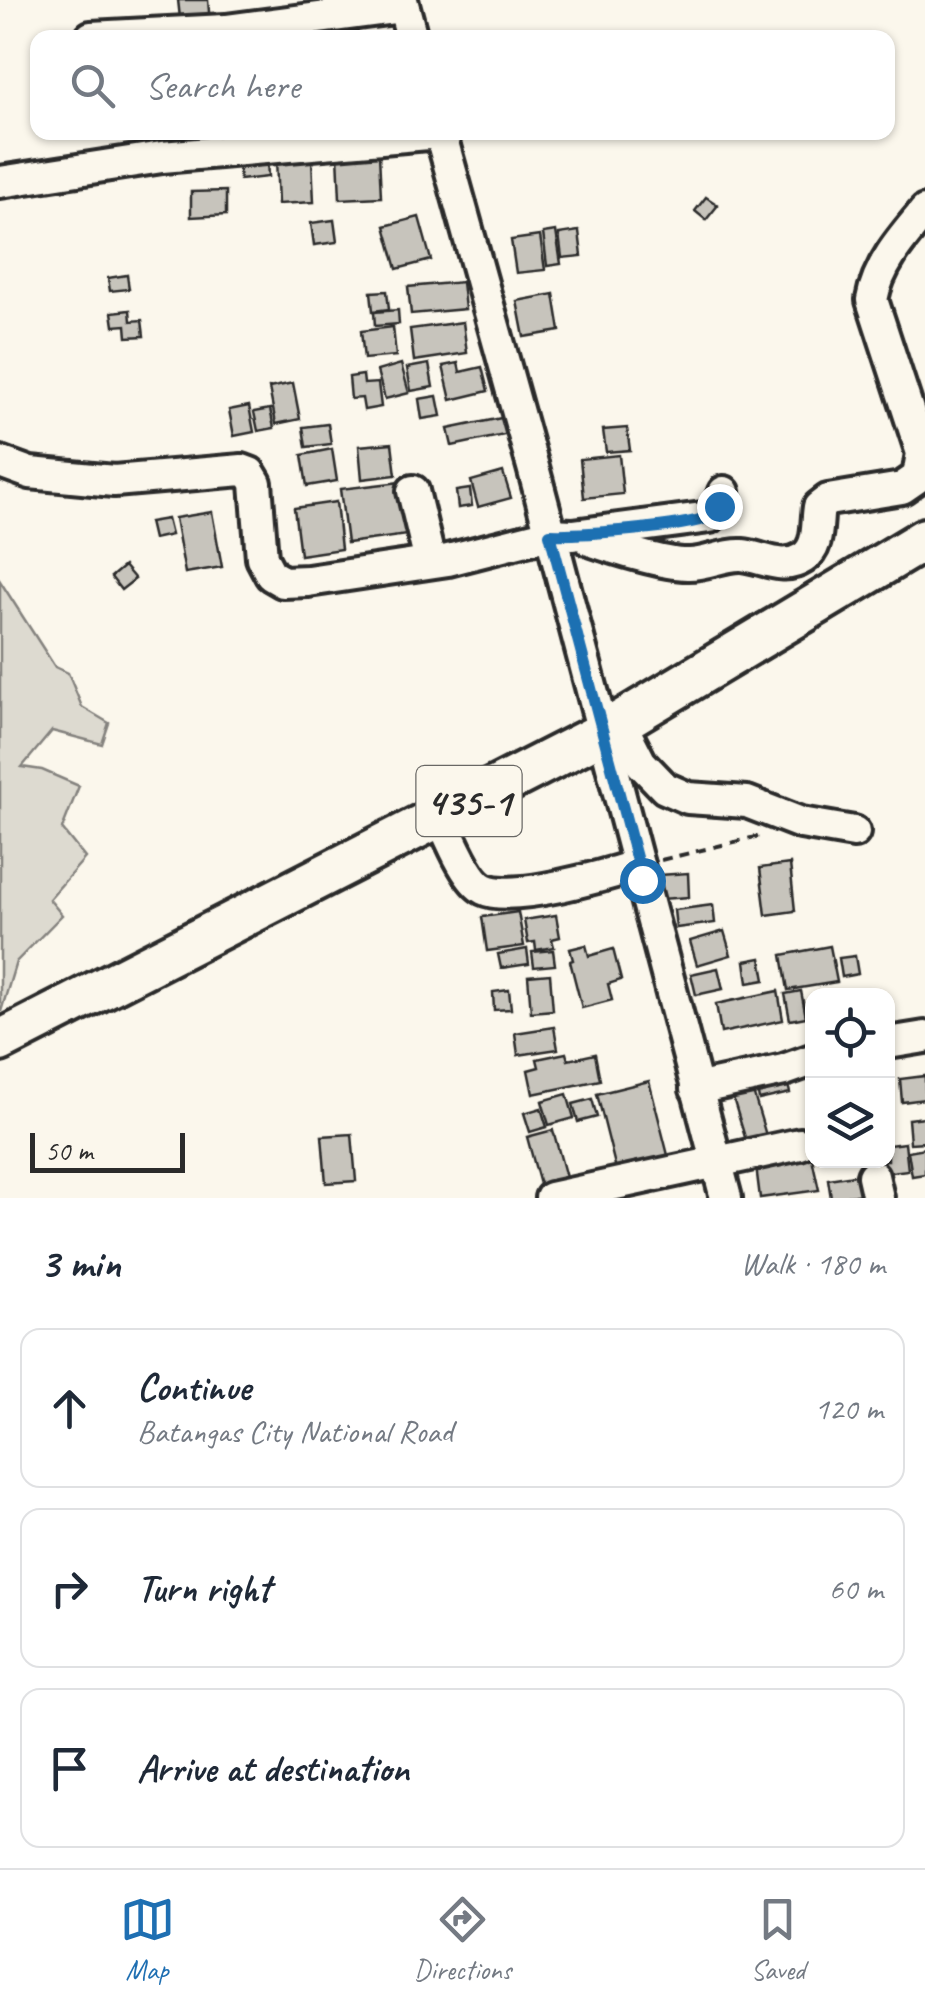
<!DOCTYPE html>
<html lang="en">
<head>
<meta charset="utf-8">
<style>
  body { margin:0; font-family:Caveat,sans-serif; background:#f2f2f3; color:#1f2937 }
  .controls { position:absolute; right:30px; bottom:30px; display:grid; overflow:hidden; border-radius:20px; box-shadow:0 2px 8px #0004 }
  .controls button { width:90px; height:90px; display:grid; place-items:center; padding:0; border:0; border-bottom:2px solid #e0e1e3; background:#fff; color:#1f2937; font:50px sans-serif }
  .scale { position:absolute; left:30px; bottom:25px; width:155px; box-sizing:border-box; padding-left:10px; border:5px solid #2b2b2b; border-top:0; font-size:28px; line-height:35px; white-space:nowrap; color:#2b2b2b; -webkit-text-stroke:8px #fbf7ec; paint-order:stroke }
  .stop { position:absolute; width:30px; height:30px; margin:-22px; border:8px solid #1f6fb2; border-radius:50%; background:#fff }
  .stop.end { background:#1f6fb2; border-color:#fff; box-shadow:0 2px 10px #0008 }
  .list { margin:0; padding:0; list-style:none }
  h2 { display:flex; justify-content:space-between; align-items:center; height:130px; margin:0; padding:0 40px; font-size:42px }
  h2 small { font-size:32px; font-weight:400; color:#747a83 }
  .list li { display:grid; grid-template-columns:65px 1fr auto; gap:30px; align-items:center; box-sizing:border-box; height:160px; margin:0 20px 20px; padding:0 20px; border:2px solid #e0e1e3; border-radius:20px }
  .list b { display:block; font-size:38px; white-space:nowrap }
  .list p { margin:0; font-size:32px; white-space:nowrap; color:#747a83 }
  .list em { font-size:32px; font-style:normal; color:#747a83 }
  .icon { flex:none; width:55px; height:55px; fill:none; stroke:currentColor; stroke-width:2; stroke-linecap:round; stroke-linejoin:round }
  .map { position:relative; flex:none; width:925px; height:1198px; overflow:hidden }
  .search { position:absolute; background:#fff; box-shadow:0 2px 8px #0004; left:30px; right:30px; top:30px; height:110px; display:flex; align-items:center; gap:25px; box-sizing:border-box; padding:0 35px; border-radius:20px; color:#747a83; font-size:38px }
  .sheet { height:670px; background:#fff }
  nav { display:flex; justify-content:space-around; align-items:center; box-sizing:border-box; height:140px; border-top:2px solid #e0e1e3; background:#fff; font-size:28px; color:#747a83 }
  nav a { display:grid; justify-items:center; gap:5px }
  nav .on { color:#1f6fb2 }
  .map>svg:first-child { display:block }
</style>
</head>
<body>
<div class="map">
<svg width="925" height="1198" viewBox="0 0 925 1198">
  <rect width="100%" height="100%" fill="#fbf7ec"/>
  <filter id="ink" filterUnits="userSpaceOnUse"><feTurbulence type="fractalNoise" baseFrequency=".01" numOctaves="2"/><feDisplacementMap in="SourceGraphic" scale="20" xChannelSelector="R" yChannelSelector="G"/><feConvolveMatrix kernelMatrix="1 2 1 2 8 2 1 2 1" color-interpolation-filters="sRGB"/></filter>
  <g filter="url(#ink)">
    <polygon fill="#dddad0" stroke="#84827e" stroke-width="2.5" points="0,581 55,667 68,673 82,707 109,723 102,744 52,731 22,767 42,770 79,786 62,829 85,858 49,899 62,915 16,962 0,1015"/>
    <g fill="#c7c4bc" stroke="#2b2b2b" stroke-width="2.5">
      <polygon points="178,0 208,0 210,24 181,27"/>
      <polygon points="379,154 381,197 340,199 338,155"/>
      <polygon points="312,158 314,202 278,204 276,159"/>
      <polygon points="267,160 268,177 240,180 238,163"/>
      <polygon points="226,191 226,215 191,217 191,192"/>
      <polygon points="706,197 718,205 706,220 695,211"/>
      <polygon points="419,217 431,260 397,269 385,226"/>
      <polygon points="334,220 337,242 314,245 311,223"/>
      <polygon points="556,231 561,264 547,266 543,233"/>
      <polygon points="579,231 582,256 562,258 559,234"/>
      <polygon points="540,236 545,270 516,273 511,240"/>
      <polygon points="127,275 129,289 110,291 108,278"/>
      <polygon points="462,282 465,309 411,314 408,287"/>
      <polygon points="387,291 389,309 373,311 371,292"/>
      <polygon points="554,294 560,331 524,337 517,301"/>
      <polygon points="130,310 131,321 142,320 144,336 127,337 126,325 114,326 112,312"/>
      <polygon points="398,310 399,324 375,326 374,312"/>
      <polygon points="463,322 467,353 414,361 410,329"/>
      <polygon points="393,327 396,356 364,359 361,331"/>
      <polygon points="458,363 460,372 482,367 488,391 451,400 443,366"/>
      <polygon points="401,364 409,393 385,399 377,371"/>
      <polygon points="429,364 433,387 411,391 407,368"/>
      <polygon points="363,375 364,384 378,383 381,407 364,410 362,398 351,399 349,377"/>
      <polygon points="293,383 300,419 276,424 269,388"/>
      <polygon points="437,396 441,416 422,419 419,399"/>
      <polygon points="249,406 254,432 234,436 229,410"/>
      <polygon points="270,409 274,428 258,431 254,412"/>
      <polygon points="506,417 509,434 452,446 448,429"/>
      <polygon points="328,424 331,444 306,447 303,427"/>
      <polygon points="627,428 630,450 606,452 603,430"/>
      <polygon points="392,443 396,475 362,479 359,446"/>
      <polygon points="332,449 337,481 307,486 302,455"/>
      <polygon points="619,455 623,494 584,498 580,459"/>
      <polygon points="503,472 511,498 478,507 471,481"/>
      <polygon points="401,482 407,535 347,543 340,489"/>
      <polygon points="470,489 472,506 458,508 456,491"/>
      <polygon points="336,502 341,549 300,555 294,508"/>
      <polygon points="212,512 222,567 185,573 175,518"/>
      <polygon points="167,519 171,535 153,539 149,522"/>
      <polygon points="124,566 135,579 121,590 111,577"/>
      <polygon points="790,864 795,911 766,915 760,868"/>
      <polygon points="688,873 689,897 661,899 660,875"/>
      <polygon points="713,905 715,923 676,928 674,910"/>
      <polygon points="518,912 524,946 487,951 482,917"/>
      <polygon points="556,915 560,937 552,939 554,947 536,950 535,942 528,943 524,920"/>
      <polygon points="724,931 731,955 697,965 690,941"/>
      <polygon points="586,945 589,956 613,949 621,980 608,984 612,1000 582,1008 570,961 573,960 570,949"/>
      <polygon points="830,946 837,982 788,990 782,955"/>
      <polygon points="527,949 529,964 501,968 498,954"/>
      <polygon points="553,950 555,965 534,967 532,952"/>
      <polygon points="855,956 858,974 842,977 839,958"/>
      <polygon points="761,958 765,980 748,983 745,961"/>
      <polygon points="718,968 723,989 696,995 691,974"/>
      <polygon points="550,974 553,1010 531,1012 528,976"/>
      <polygon points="509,990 511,1009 494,1010 493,992"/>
      <polygon points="778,991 783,1020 721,1033 716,1004"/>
      <polygon points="801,991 806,1017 790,1020 785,994"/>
      <polygon points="554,1027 558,1049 518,1055 515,1033"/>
      <polygon points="566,1053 568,1060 595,1054 600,1080 533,1094 528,1070 539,1067 537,1059"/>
      <polygon points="786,1076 790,1093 759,1100 756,1082"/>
      <polygon points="925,1076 925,1099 902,1102 900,1079"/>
      <polygon points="649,1081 670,1163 618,1177 597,1094"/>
      <polygon points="753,1092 768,1142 748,1147 733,1098"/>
      <polygon points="567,1094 574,1118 549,1125 542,1101"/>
      <polygon points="592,1099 597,1117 578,1122 573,1104"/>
      <polygon points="541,1108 547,1127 530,1132 524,1113"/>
      <polygon points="925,1117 925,1142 910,1143 908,1119"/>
      <polygon points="553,1130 567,1181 541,1188 527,1137"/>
      <polygon points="352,1134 356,1181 326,1183 322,1136"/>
      <polygon points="905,1143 908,1170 883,1173 882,1160 888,1160 888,1145"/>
      <polygon points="925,1148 925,1174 912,1176 908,1151"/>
      <polygon points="812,1158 819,1190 760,1198 756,1166"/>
      <polygon points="861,1174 864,1194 831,1198 828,1179"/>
    </g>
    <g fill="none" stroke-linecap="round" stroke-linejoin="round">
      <g stroke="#2b2b2b" stroke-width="38">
        <g id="minor">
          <polyline points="402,0 412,38"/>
          <polyline points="91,37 226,30 403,7"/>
          <polyline points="440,132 533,467 726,1198"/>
          <polyline points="0,182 162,157 440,133"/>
          <polyline points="0,462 30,473 114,481 242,470 250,473 256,483 262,558 271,575 283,582 308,581 448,560 550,534 573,535 710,517 719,506 724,492"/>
          <polyline points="413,491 430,562"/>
          <path d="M590,540C613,548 666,565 689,564C707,564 724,554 742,555C763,557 783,571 803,558C820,547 816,524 819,507L828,500L902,488L918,477L922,453L872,300C878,265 903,237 925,211"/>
          <polyline points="620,722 641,763 665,788 688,798 747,802 801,823 854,832"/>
          <path d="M440,816C449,835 466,880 484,889C511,903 607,875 638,865"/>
          <polyline points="888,1043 925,1037"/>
          <polyline points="696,1089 784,1070 812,1060"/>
          <polyline points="873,1176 878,1198"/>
          <polyline points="551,1198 800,1144"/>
        </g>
      </g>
      <g stroke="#2b2b2b" stroke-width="48">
        <polyline id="major" points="0,1041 602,733 925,539"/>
      </g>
      <polyline stroke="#2b2b2b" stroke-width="4" stroke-dasharray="10 8" stroke-linecap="butt" points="661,860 763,835"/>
      <use href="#minor" stroke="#fbf7ec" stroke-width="30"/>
      <use href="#major" stroke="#fbf7ec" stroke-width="40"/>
    </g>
  </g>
  <g fill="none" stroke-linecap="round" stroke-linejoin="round" filter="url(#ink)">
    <path stroke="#1f6fb2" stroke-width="12" d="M642,880L550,534C578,535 685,528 708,517C712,515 716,509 719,506"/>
  </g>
  <g text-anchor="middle" stroke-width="9" stroke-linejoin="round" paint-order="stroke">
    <rect fill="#fbf7ec" stroke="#696865" stroke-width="2.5" x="416.5" y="766" width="105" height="70" rx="8"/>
    <g font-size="40" font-weight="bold" fill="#2b2b2b">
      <text x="469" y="815">435-1</text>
    </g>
  </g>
</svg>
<div class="controls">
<button><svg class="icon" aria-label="locate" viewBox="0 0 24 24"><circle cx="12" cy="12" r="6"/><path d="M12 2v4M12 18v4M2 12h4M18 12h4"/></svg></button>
<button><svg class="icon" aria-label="layers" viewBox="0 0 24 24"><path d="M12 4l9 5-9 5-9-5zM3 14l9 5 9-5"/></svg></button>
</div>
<div class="scale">50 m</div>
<div class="stop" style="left:642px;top:880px"></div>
<div class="stop end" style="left:719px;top:506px"></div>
<div class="search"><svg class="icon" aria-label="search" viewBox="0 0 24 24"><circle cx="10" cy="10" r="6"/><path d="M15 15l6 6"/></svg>Search here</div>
</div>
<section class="sheet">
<h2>3 min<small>Walk · 180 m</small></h2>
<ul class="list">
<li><svg class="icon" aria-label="ahead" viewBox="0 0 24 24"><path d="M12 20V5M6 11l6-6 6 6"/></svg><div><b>Continue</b><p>Batangas City National Road</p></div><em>120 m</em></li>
<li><svg class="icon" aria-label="right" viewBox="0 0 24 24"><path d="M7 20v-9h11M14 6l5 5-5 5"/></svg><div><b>Turn right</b></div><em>60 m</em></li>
<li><svg class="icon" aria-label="arrive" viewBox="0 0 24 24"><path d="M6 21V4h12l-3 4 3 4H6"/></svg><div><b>Arrive at destination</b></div></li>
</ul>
</section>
<nav>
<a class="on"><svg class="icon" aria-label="map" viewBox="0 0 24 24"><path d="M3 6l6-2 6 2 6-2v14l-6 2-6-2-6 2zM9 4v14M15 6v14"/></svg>Map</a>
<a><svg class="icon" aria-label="directions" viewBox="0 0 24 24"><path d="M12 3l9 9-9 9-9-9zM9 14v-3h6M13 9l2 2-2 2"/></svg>Directions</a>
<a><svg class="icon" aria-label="saved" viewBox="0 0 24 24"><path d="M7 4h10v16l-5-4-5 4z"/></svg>Saved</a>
</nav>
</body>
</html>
